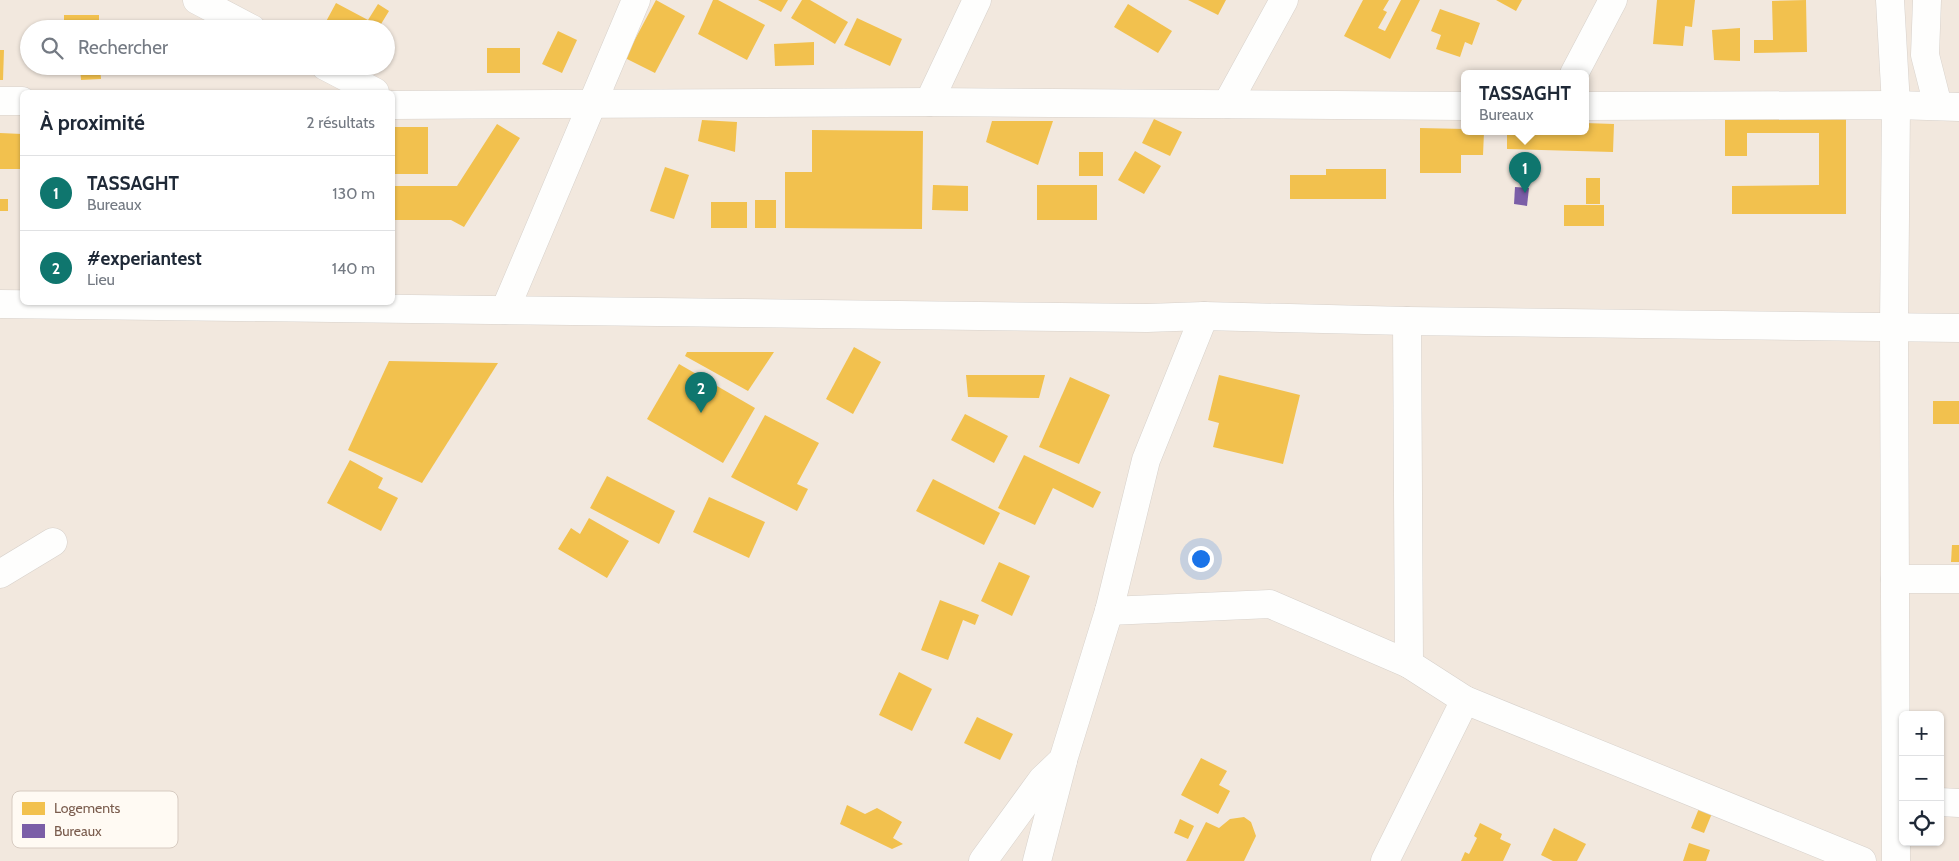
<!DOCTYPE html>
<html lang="fr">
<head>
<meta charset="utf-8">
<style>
  body { margin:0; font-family:Cabin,sans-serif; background:#f6f6f7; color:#1f2937 }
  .controls { position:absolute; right:15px; bottom:15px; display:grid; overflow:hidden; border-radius:8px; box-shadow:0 1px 4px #0004 }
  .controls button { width:45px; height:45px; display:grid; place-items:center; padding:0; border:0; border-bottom:1px solid #e0e1e3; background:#fff; color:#1f2937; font:25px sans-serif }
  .you { position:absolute; left:1200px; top:558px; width:18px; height:18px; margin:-12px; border:4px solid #fff; border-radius:50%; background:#1a73e8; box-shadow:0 0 0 8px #1a73e833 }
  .badge { display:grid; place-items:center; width:32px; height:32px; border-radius:50%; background:#0f766e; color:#fff; font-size:16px; font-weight:700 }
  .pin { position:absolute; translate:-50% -41px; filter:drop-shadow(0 1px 2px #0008) }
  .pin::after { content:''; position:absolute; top:26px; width:18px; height:15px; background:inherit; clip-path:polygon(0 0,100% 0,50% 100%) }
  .popup { position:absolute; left:1461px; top:70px; width:128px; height:65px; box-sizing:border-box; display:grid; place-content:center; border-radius:8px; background:#fff; filter:drop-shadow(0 1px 4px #0005); font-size:16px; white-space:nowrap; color:#747a83 }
  .popup b { font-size:19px; color:#1f2937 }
  .popup::after { content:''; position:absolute; left:50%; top:100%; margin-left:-10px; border:10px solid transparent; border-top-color:#fff }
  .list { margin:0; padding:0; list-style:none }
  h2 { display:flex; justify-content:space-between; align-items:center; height:65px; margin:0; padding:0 20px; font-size:21px }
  h2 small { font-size:16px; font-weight:400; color:#747a83 }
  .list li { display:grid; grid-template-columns:32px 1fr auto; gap:15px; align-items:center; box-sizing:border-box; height:75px; padding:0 20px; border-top:1px solid #e0e1e3 }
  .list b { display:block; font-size:19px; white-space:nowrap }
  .list p { margin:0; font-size:16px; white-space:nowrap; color:#747a83 }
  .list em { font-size:16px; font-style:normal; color:#747a83 }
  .icon { flex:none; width:28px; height:28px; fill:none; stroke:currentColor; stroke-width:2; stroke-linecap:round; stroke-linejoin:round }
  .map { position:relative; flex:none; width:1959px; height:861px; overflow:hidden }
  .search { position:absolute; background:#fff; box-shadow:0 1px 4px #0004; left:20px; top:20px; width:375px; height:55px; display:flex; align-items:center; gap:12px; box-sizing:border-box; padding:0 18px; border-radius:28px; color:#747a83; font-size:19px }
  .panel { position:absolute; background:#fff; box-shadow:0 1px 4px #0004; left:20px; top:90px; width:375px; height:215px; border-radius:8px }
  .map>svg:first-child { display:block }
</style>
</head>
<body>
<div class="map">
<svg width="1959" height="861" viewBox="0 0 1959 861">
  <rect width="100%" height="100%" fill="#f9f5f0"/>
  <path fill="#f2e8de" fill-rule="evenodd" d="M0,0H1959V861H0ZM29,29H386V66H29ZM1465,74H1585V132H1465ZM22,92H392V302H22ZM1903,715H1940V842H1903Z"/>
  <g fill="#f2c14e">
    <polygon points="656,0 685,16 655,73 625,58"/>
    <polygon points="713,0 718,0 765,25 747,60 698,34"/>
    <polygon points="758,0 788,0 781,12"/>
    <polygon points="802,0 810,0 848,22 835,44 791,18"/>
    <polygon points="1188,0 1226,0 1218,15"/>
    <polygon points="1363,0 1389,0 1383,10 1387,12 1378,28 1385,31 1401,0 1420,0 1390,59 1344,36"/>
    <polygon points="1496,0 1522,0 1516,11"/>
    <polygon points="1657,0 1695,0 1692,27 1685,26 1683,46 1653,44"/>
    <polygon points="1806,0 1807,52 1754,53 1754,40 1773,40 1772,1"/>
    <polygon points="336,3 368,20 378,4 389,11 378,29 322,29"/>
    <polygon points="1128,4 1172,31 1158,53 1114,27"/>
    <polygon points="1440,9 1480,23 1472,45 1465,42 1460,57 1436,49 1441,35 1431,31"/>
    <rect x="64" y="15" width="35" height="14"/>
    <polygon points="857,18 902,39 890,66 844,45"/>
    <polygon points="1740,28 1740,61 1714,60 1712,30"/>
    <polygon points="558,31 577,40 562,73 542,64"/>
    <polygon points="814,42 814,65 775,66 774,44"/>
    <rect x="487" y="48" width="33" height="25"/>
    <polygon points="0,50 4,50 3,80 0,80"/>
    <polygon points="80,66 100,66 101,79 81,80"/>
    <polygon points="1725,115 1846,115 1846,214 1732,214 1732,186 1819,185 1819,133 1747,133 1747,156 1725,156"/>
    <polygon points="1154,119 1182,132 1170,156 1142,143"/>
    <polygon points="702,120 737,122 735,152 698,141"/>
    <polygon points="992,121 1053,121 1038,165 986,142"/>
    <polygon points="1585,123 1614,124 1613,152 1507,149 1507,132 1585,132"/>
    <polygon points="497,124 520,138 464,227 451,220 392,220 392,186 457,186"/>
    <rect x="392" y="127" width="36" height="47"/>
    <polygon points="1420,128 1465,129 1465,132 1484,132 1483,155 1461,155 1461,173 1420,173"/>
    <polygon points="812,130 923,131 922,229 785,228 785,172 812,172"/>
    <polygon points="0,133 22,134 22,169 0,169"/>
    <polygon points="1135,151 1161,166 1144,194 1118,180"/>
    <rect x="1079" y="152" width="24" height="24"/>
    <polygon points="665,167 689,175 674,219 650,211"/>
    <polygon points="1326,169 1386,169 1386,199 1290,199 1290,175 1326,175"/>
    <rect x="1586" y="178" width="14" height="26"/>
    <polygon points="933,185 968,186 968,211 932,210"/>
    <rect x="1037" y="185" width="60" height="35"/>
    <rect x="0" y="199" width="8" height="12"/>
    <rect x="755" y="200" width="21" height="28"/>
    <rect x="711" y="202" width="36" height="26"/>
    <rect x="1564" y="205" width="40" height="21"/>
    <polygon points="854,347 881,362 853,414 826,399"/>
    <polygon points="687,352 774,352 748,391 685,356"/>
    <polygon points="389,361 498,363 422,483 348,450"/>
    <polygon points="679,364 755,408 723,463 647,419"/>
    <polygon points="966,375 1045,375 1039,398 968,397"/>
    <polygon points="1219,375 1300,395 1283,464 1213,447 1219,423 1208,420"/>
    <polygon points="1070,377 1110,395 1079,464 1039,447"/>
    <rect x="1933" y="401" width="26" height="23"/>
    <polygon points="965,414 1008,436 994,463 951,440"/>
    <polygon points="765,415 819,443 797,484 808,489 797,511 731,477"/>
    <polygon points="1024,455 1101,492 1093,508 1053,488 1035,525 998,508"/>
    <polygon points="350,460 383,478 378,488 398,498 381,531 327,503"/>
    <polygon points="607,476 675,511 659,544 590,508"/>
    <polygon points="933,479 1000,513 984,545 916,511"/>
    <polygon points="709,497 765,522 749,558 693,532"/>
    <polygon points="589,518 629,541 607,578 558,549 571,528 580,534"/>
    <polygon points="1952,545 1959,545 1959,562 1951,562"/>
    <polygon points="999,562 1030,576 1012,616 981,601"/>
    <polygon points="940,600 979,615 975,625 963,620 948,660 921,650"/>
    <polygon points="899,672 932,689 912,731 879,715"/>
    <polygon points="977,717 1013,734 1000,760 964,743"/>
    <polygon points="1201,758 1227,771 1219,785 1230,791 1218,814 1181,795"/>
    <polygon points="1702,801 1715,806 1704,833 1691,828"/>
    <polygon points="847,805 865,814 877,808 902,822 893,838 903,844 892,849 840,824"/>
    <polygon points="1244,817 1251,822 1256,836 1244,861 1186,861 1206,822 1219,828 1230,819"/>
    <polygon points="1180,819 1194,826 1188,839 1174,833"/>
    <polygon points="1480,823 1502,834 1500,839 1511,844 1503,861 1461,861 1465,852 1469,854 1477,838 1474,836"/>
    <polygon points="1554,828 1586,844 1577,861 1553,861 1541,855"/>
    <polygon points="1689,843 1710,850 1706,861 1683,861"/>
  </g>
  <polygon fill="#7b5ea7" points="1515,187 1529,188 1527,206 1514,204"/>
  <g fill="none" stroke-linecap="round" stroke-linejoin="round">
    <g stroke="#d7d1cb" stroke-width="29">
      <g id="minor">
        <polyline points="197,0 252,29"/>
        <polyline points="1890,0 1896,105 1894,327 1896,861"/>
        <polyline points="1927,0 1925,55 1938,106"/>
        <polyline points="325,66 375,92"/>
        <polyline points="1574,74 1613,0"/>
        <polyline points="0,101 22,101"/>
        <polyline points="929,102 977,0"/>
        <polyline points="1227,104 1284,0"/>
        <polyline points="392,105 929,102 1465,106"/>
        <polyline points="1585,106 1896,105 1959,107"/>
        <polyline points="0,304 1147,318 1204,316 1407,321 1959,328"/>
        <polyline points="505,310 636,0"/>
        <polyline points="1407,321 1409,664"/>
        <polyline points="0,574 53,542"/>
        <polyline points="1895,579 1959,579"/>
        <polyline points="1109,611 1270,604 1409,664 1465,700 1862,861"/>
        <polyline points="1940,802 1959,803"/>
        <polyline points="983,861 1042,780 1063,760 1109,611 1146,460 1204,316"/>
        <polyline points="1037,861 1063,761"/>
        <polyline points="1385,861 1465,700"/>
      </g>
    </g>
    <use href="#minor" stroke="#fefefd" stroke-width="28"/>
  </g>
  <rect x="12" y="791" width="166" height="57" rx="8" fill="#fffaf3" stroke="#d7cbc1" stroke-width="1"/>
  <rect x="22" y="802" width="23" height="13" fill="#f2c14e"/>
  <rect x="22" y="824" width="23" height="14" fill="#7b5ea7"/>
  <g font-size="14" fill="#7a5c4d">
    <text x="54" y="813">Logements</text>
    <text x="54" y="836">Bureaux</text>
  </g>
</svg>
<div class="controls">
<button>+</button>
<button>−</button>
<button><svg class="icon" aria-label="locate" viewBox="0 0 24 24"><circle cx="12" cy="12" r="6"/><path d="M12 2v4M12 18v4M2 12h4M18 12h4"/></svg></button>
</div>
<div class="you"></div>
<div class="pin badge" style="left:1525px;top:193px">1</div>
<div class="popup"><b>TASSAGHT</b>Bureaux</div>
<div class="pin badge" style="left:701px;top:413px">2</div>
<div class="search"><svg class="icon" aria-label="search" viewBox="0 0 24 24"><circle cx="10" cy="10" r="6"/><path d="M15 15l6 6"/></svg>Rechercher</div>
<section class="panel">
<h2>À proximité<small>2 résultats</small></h2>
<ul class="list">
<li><span class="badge">1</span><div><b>TASSAGHT</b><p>Bureaux</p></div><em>130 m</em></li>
<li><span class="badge">2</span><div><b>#experiantest</b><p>Lieu</p></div><em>140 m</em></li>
</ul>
</section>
</div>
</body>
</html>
